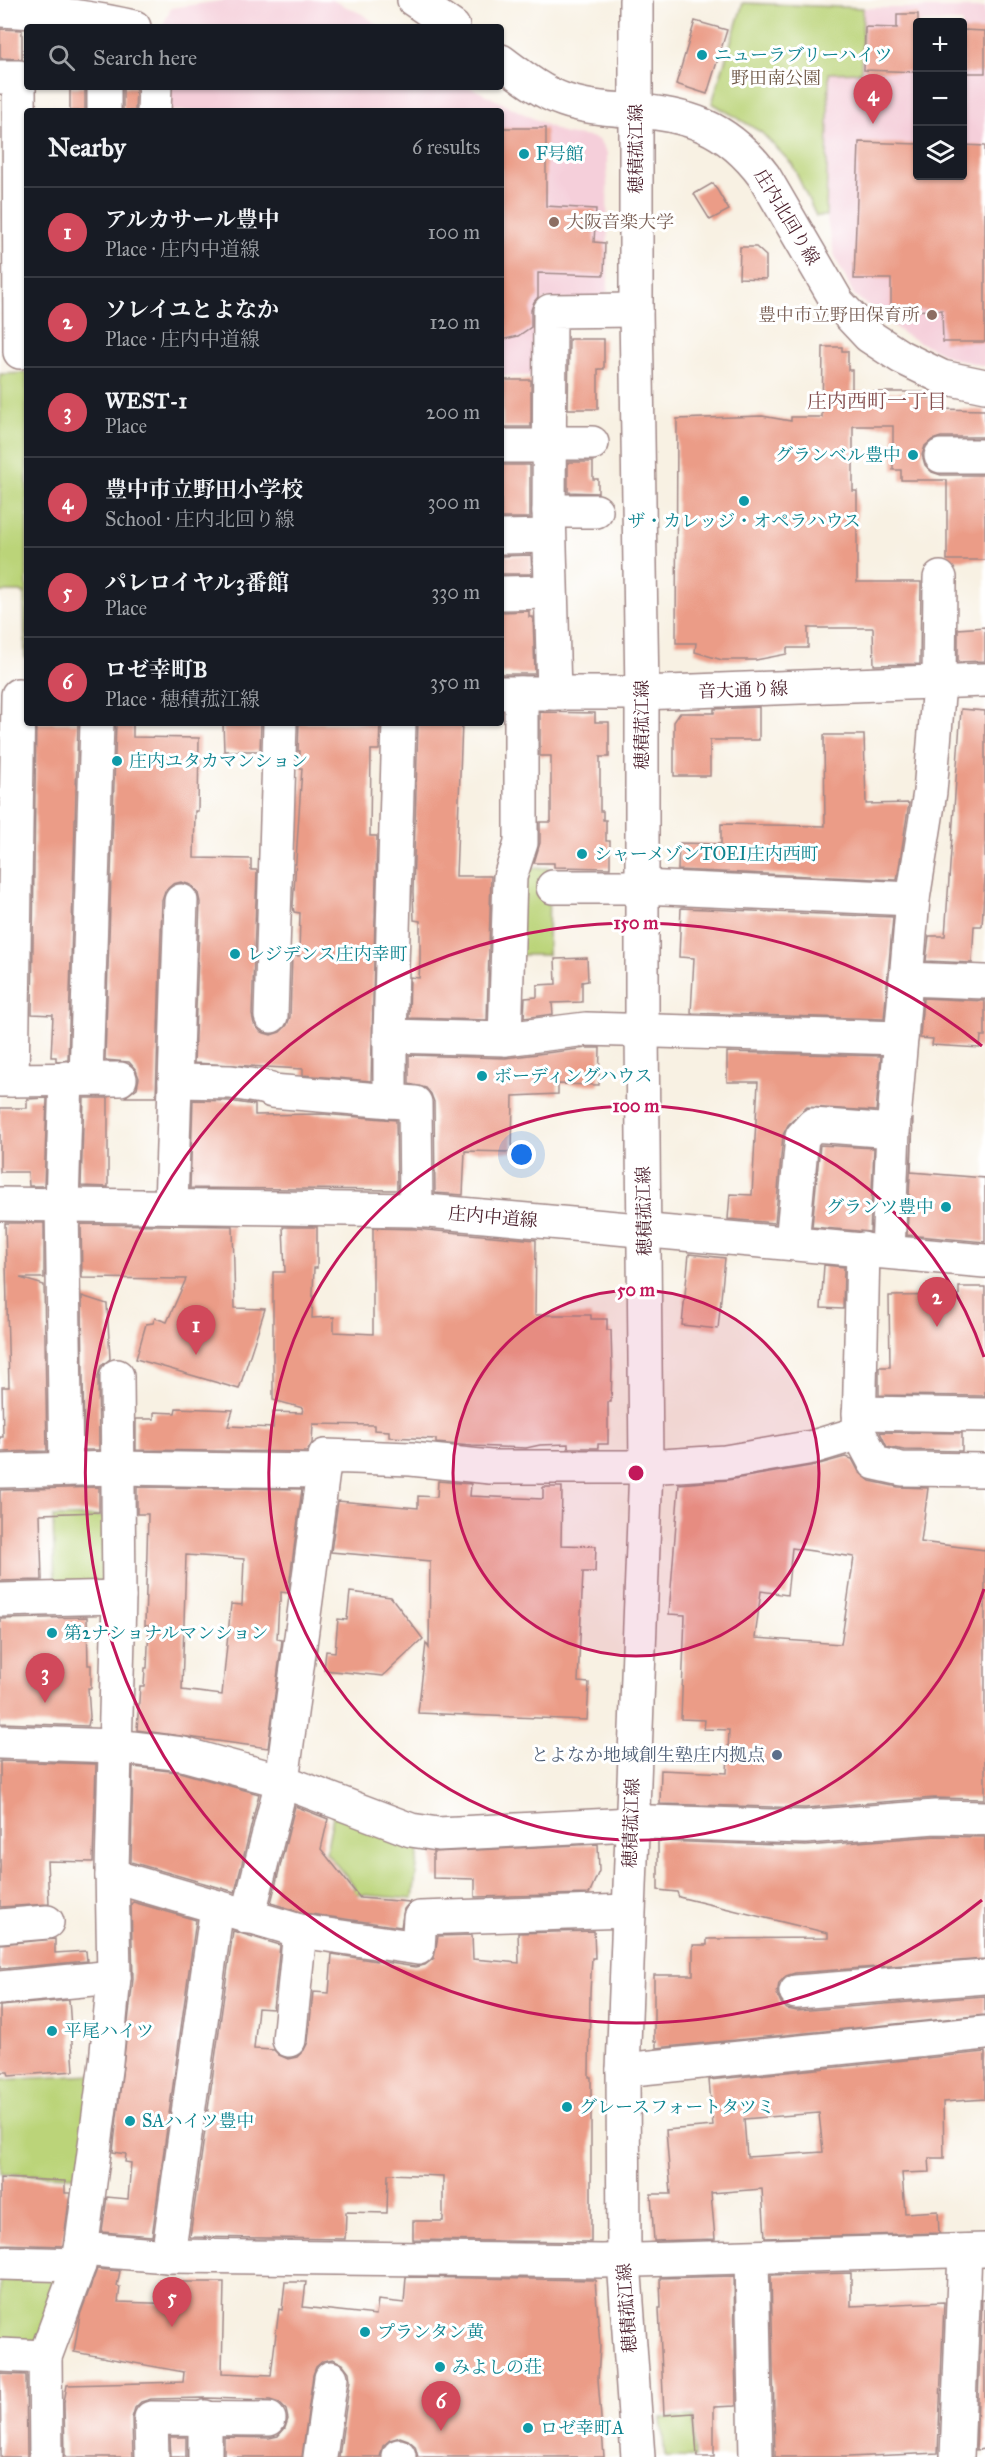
<!DOCTYPE html>
<html lang="en">
<head>
<meta charset="utf-8">
<style>
  body { margin:0; font-family:"IM FELL Great Primer","Noto Serif JP",serif; background:#242831; color:#f1f3f6 }
  .controls { position:absolute; right:18px; top:18px; display:grid; overflow:hidden; border-radius:6px; box-shadow:0 2px 4px #0004 }
  .controls button { width:54px; height:54px; display:grid; place-items:center; padding:0; border:0; border-bottom:2px solid #363941; background:#171b24; color:#f1f3f6; font:30px sans-serif }
  .you { position:absolute; left:522px; top:1155px; width:21px; height:21px; margin:-15px; border:4px solid #fff; border-radius:50%; background:#1a73e8; box-shadow:0 0 0 9px #1a73e833 }
  .badge { display:grid; place-items:center; width:39px; height:39px; border-radius:50%; background:#d1495b; color:#fff; font-size:20px; font-weight:700 }
  .pin { position:absolute; translate:-50% -50px; filter:drop-shadow(0 2px 3px #0008) }
  .pin::after { content:''; position:absolute; top:32px; width:21px; height:18px; background:inherit; clip-path:polygon(0 0,100% 0,50% 100%) }
  .list { margin:0; padding:0; list-style:none }
  h2 { display:flex; justify-content:space-between; align-items:center; height:78px; margin:0; padding:0 24px; font-size:26px }
  h2 small { font-size:20px; font-weight:400; color:#9ea1a6 }
  .list li { display:grid; grid-template-columns:39px 1fr auto; gap:18px; align-items:center; box-sizing:border-box; height:90px; padding:0 24px; border-top:2px solid #363941 }
  .list b { display:block; font-size:22px; white-space:nowrap }
  .list p { margin:0; font-size:20px; white-space:nowrap; color:#9ea1a6 }
  .list em { font-size:20px; font-style:normal; color:#9ea1a6 }
  .icon { flex:none; width:33px; height:33px; fill:none; stroke:currentColor; stroke-width:2; stroke-linecap:round; stroke-linejoin:round }
  .map { position:relative; flex:none; width:985px; height:2457px; overflow:hidden }
  .search { position:absolute; background:#171b24; box-shadow:0 2px 4px #0004; left:24px; top:24px; width:480px; height:66px; display:flex; align-items:center; gap:15px; box-sizing:border-box; padding:0 21px; border-radius:6px; color:#9ea1a6; font-size:22px }
  .panel { position:absolute; background:#171b24; box-shadow:0 2px 4px #0004; left:24px; top:108px; width:480px; height:618px; border-radius:6px }
  .map>svg:first-child { display:block }
</style>
</head>
<body>
<div class="map">
<svg width="985" height="2457" viewBox="0 0 985 2457">
  <rect width="100%" height="100%" fill="#fff"/>
  <filter id="ink" filterUnits="userSpaceOnUse"><feTurbulence type="fractalNoise" baseFrequency=".0167" numOctaves="2"/><feDisplacementMap in="SourceGraphic" scale="12" xChannelSelector="R" yChannelSelector="G"/><feConvolveMatrix kernelMatrix="1 2 1 2 8 2 1 2 1" color-interpolation-filters="sRGB"/></filter>
  <filter id="wash" filterUnits="userSpaceOnUse"><feTurbulence type="fractalNoise" baseFrequency=".008" numOctaves="4" result="noise"/><feDisplacementMap in="SourceGraphic" scale="24" xChannelSelector="R" yChannelSelector="G"/><feGaussianBlur stdDeviation="1.35" result="paint"/><feColorMatrix in="noise" values="0 0 0 0 0 0 0 0 0 0 0 0 0 0 0 0 0 1.4 0 .05"/><feComposite in="paint" operator="in"/></filter>
  <g filter="url(#wash)">
    <rect width="100%" height="100%" fill="#f8f1e3"/>
    <g fill="#f5cfda" fill-rule="evenodd">
      <polygon points="227,0 332,0 364,15 380,27 162,27 171,8"/>
      <path d="M863,8H985V366L952,358L905,335L854,295L835,257L826,216L829,72L861,71ZM918,22H962V176H918Z"/>
      <polygon points="161,87 470,87 565,134 591,137 599,140 607,153 608,291 597,300 543,300 542,376 501,376 501,111 160,111"/>
    </g>
    <g fill="#bbd479" stroke="#827a52" stroke-width="1.5">
      <polygon points="743,3 863,8 861,72 829,73 826,216 816,216 792,164 761,132 712,103"/>
      <polygon points="27,373 27,658 25,658 24,592 0,592 0,374"/>
      <polygon points="526,868 549,868 548,955 515,955"/>
      <polygon points="113,1516 113,1580 55,1589 53,1517"/>
      <polygon points="335,1806 420,1841 413,1899 353,1894 354,1886 326,1852"/>
      <polygon points="93,2075 80,2176 0,2174 0,2080"/>
      <polygon points="0,2275 64,2276 43,2345 0,2343"/>
      <polygon points="693,2417 695,2457 665,2457 661,2418"/>
    </g>
    <g id="blocks">
      <g fill="#eb9c87" fill-rule="evenodd">
        <polygon points="897,14 918,14 918,72 864,70 865,27 897,28"/>
        <polygon points="695,21 727,30 707,94 676,84"/>
        <polygon points="0,29 22,30 22,59 0,58"/>
        <polygon points="963,30 985,31 985,73 963,73"/>
        <rect x="70" y="87" width="15" height="24"/>
        <polygon points="123,87 136,87 135,111 123,111"/>
        <polygon points="501,128 546,128 546,206 596,209 594,242 605,243 604,275 538,273 538,297 534,302 531,310 531,327 518,336 501,340"/>
        <polygon points="859,142 918,144 918,176 963,176 963,145 985,146 985,342 943,342 942,310 891,311 891,279 854,279"/>
        <polygon points="713,183 729,210 710,220 694,194"/>
        <polygon points="740,247 756,247 766,256 766,279 739,278"/>
        <polygon points="569,339 604,339 604,369 598,369 598,409 568,409"/>
        <polygon points="823,347 842,347 842,351 848,351 848,370 852,370 852,392 923,392 923,398 936,398 936,409 985,410 985,437 941,437 932,440 925,446 922,455 925,465 932,472 941,475 985,475 985,560 947,560 947,480 901,480 901,470 893,470 893,426 853,426 853,491 857,491 857,582 921,582 920,664 874,665 873,628 808,628 808,648 787,648 787,654 756,660 722,660 695,652 696,643 676,643 677,419 762,416 791,421 791,417 822,417"/>
        <polygon points="501,380 531,380 531,427 503,427"/>
        <polygon points="568,462 593,462 593,479 598,479 598,493 568,492"/>
        <rect x="501" y="465" width="29" height="53"/>
        <polygon points="531,555 532,574 501,574 501,556"/>
        <polygon points="529,611 529,617 533,617 535,674 501,674 501,612"/>
        <polygon points="985,627 985,661 958,662 958,629"/>
        <polygon points="759,707 759,740 710,740 710,776 674,776 674,722 680,713 714,713 714,709"/>
        <polygon points="961,709 985,711 985,878 982,926 974,926 972,963 926,961 929,936 945,936"/>
        <polygon points="540,712 595,713 595,722 609,722 609,757 600,757 600,811 603,811 603,820 606,820 606,841 610,841 610,868 554,867 554,863 534,863 540,843 540,822 551,822 551,756 540,756"/>
        <polygon points="36,723 78,723 68,1060 60,1061 56,1061 56,1057 51,1057 53,1015 32,1014"/>
        <polygon points="116,723 133,723 133,737 199,738 198,811 195,811 194,858 251,859 251,870 257,870 252,1015 254,1024 261,1032 271,1035 280,1032 287,1025 290,1017 292,956 299,956 300,913 294,912 293,906 302,768 299,768 300,751 298,751 299,723 380,723 379,750 371,750 370,836 377,836 371,1081 303,1075 303,1069 194,1063 200,902 198,893 191,885 181,882 173,884 165,891 162,900 156,1097 125,1097 137,1088 139,1078 136,1070 129,1062 105,1060"/>
        <polygon points="223,723 261,723 260,751 224,751"/>
        <polygon points="418,723 462,723 456,876 491,876 487,1020 409,1018 410,977 419,978 420,960 420,921 414,920 413,892"/>
        <polygon points="824,735 864,735 866,804 909,803 897,880 678,870 679,843 721,844 721,824 825,826"/>
        <polygon points="681,908 893,917 884,1019 691,1013 694,958 679,957"/>
        <polygon points="587,958 588,981 582,982 582,1002 552,1003 553,1014 524,1018 525,998 537,997 537,985 556,984 555,959"/>
        <polygon points="923,998 985,1001 985,1036 981,1036 980,1048 932,1045 933,1039 920,1038"/>
        <polygon points="587,1048 600,1048 599,1085 558,1084 558,1094 513,1096 512,1152 465,1151 463,1195 435,1193 434,1102 431,1094 426,1088 409,1084 409,1055 505,1058"/>
        <polygon points="727,1052 881,1056 876,1111 807,1107 788,1125 783,1135 775,1223 728,1219 730,1194 752,1195 758,1082 727,1082"/>
        <polygon points="47,1098 44,1186 29,1186 28,1172 0,1172 0,1108 27,1108 27,1099"/>
        <polygon points="84,1098 108,1098 108,1187 81,1186"/>
        <polygon points="193,1100 229,1101 255,1105 255,1115 322,1114 396,1120 397,1190 190,1188"/>
        <polygon points="913,1118 911,1172 985,1178 985,1242 907,1235"/>
        <polygon points="820,1145 874,1148 870,1232 812,1227"/>
        <polygon points="5,1223 44,1223 44,1278 20,1278 44,1285 47,1451 0,1452 0,1437 3,1437 2,1387 9,1387"/>
        <polygon points="81,1224 233,1226 235,1308 265,1309 239,1389 136,1359 146,1324 153,1323 155,1318 167,1322 186,1279 82,1278"/>
        <polygon points="283,1227 317,1227 317,1268 314,1268 312,1318 334,1317 334,1332 373,1334 373,1228 415,1229 536,1240 535,1315 591,1315 591,1319 607,1319 607,1330 611,1330 612,1369 611,1402 608,1402 608,1444 598,1444 598,1448 568,1448 568,1444 540,1445 526,1448 472,1446 436,1443 436,1439 389,1437 389,1431 374,1430 374,1425 313,1424 312,1443 307,1452 136,1450 136,1419 154,1419 154,1412 175,1413 176,1408 233,1410 228,1426 273,1428 273,1412 302,1413 303,1408 273,1400 273,1272 285,1272"/>
        <polygon points="689,1254 725,1258 718,1329 682,1325"/>
        <polygon points="824,1265 844,1267 843,1309 821,1308"/>
        <polygon points="959,1287 985,1287 985,1396 879,1395 879,1367 890,1367 889,1296 959,1295"/>
        <polygon points="82,1296 107,1304 110,1359 101,1366 98,1376 99,1450 84,1450"/>
        <polygon points="880,1432 962,1433 962,1451 904,1450 887,1447"/>
        <path d="M845,1457L852,1459L859,1472L870,1481L898,1487L928,1488L921,1542L985,1550V1799L934,1798L805,1808L660,1804L661,1770L727,1773L729,1730L704,1729L705,1720L681,1719L685,1615L669,1614L679,1484L728,1480L816,1465ZM792,1548L854,1557L841,1644L755,1638L761,1591L787,1595Z"/>
        <polygon points="438,1481 471,1484 470,1496 543,1499 543,1487 562,1487 561,1545 596,1546 595,1572 583,1572 578,1682 589,1683 587,1720 418,1713 426,1643 429,1648 430,1561 331,1552 338,1501 418,1508 418,1496 437,1497"/>
        <polygon points="99,1487 99,1512 40,1514 42,1580 0,1581 0,1490"/>
        <path d="M137,1487L302,1489L288,1593L281,1592V1602H279L277,1639L282,1640L268,1748L137,1730L140,1686H144L145,1668H147L149,1626H145L148,1514H137ZM186,1555L244,1559L242,1605L231,1604L222,1695L182,1690Z"/>
        <polygon points="350,1592 391,1597 423,1639 383,1676 324,1670 326,1651 335,1652 338,1619 347,1620"/>
        <polygon points="87,1617 88,1665 91,1665 91,1688 88,1688 90,1717 88,1726 0,1723 0,1619"/>
        <polygon points="0,1761 96,1764 93,1862 47,1861 49,1904 0,1907"/>
        <polygon points="133,1767 179,1772 259,1794 235,1892 131,1862"/>
        <polygon points="295,1806 328,1819 321,1849 360,1898 410,1902 404,1909 401,1927 304,1913 271,1903"/>
        <polygon points="936,1836 985,1837 985,1959 795,1973 786,1976 779,1983 777,1994 781,2003 787,2009 797,2011 985,1996 985,2015 656,2048 656,2041 654,2041 654,1975 693,1975 693,1945 707,1945 707,1939 828,1938 828,1933 679,1897 677,1892 658,1890 658,1841 806,1846"/>
        <polygon points="598,1844 599,1871 589,1894 475,1897 475,1879 433,1878 433,1852"/>
        <polygon points="133,1902 196,1920 152,2236 102,2232 107,2197 128,2199 131,2163 125,2162 126,2154 113,2152 133,1979 131,1904"/>
        <polygon points="233,1931 280,1945 273,2009 258,2008 254,2049 274,2050 279,2055 288,2059 297,2057 304,2050 308,2042 313,1992 329,1993 332,1954 415,1967 425,1965 434,1958 438,1936 472,1935 473,1959 519,1963 518,1933 594,1931 595,1958 592,1958 590,1992 589,2077 591,2077 591,2242 413,2240 413,2221 443,2221 443,2176 388,2174 387,2213 346,2212 345,2239 190,2237"/>
        <polygon points="55,1939 55,1953 86,1951 87,1961 0,1969 0,1944"/>
        <polygon points="69,2000 74,2071 9,2076 8,2072 0,2072 0,2006"/>
        <path d="M985,2052V2099L943,2102L944,2158H929L930,2172L902,2173L905,2213L938,2211L939,2233L765,2238L762,2189L711,2193L715,2239L654,2241L651,2194H671L666,2130L713,2126L709,2080ZM819,2113L823,2152L747,2157L744,2119Z"/>
        <polygon points="0,2178 65,2181 65,2193 70,2193 63,2246 0,2244"/>
        <polygon points="97,2269 120,2271 117,2286 120,2287 118,2302 181,2304 183,2282 224,2282 222,2373 271,2375 279,2309 282,2310 285,2282 306,2282 303,2307 376,2315 378,2300 404,2303 406,2277 595,2280 600,2346 598,2379 604,2457 418,2457 415,2446 408,2440 400,2437 390,2440 383,2446 380,2457 339,2457 350,2380 349,2372 343,2364 333,2359 323,2361 316,2367 313,2375 302,2457 224,2457 224,2437 269,2438 278,2436 285,2428 288,2419 286,2410 279,2403 270,2400 206,2398 151,2399 141,2402 135,2408 132,2418 133,2457 65,2457 64,2402 67,2385 183,2382 184,2372 74,2352 80,2315"/>
        <polygon points="851,2273 851,2306 944,2302 938,2453 848,2457 775,2457 771,2275"/>
        <polygon points="734,2276 736,2406 714,2407 714,2457 697,2457 694,2413 664,2415 659,2308 661,2308 660,2278"/>
        <polygon points="982,2300 985,2300 985,2449 976,2450"/>
        <polygon points="0,2374 26,2375 27,2457 1,2457"/>
        <polygon points="170,2437 186,2437 186,2457 171,2457"/>
      </g>
    </g>
  </g>
  <g filter="url(#ink)">
    <use href="#blocks" fill-opacity="0" stroke="#a18887" stroke-width="1.5"/>
    <g fill="none" stroke-linecap="round" stroke-linejoin="round">
      <g stroke="#a18887" stroke-width="36">
        <g id="minor">
          <polyline points="414,0 453,27"/>
          <polyline points="636,0 636,310 642,693 642,1030 646,1467 623,2070 624,2261 638,2457"/>
          <path d="M0,10C45,12 90,17 134,27"/>
          <path d="M501,61C520,75 541,92 564,100C584,107 606,109 628,110C687,114 727,126 764,176L838,303L869,336L901,357L942,377L985,386"/>
          <polyline points="0,77 19,77 20,352"/>
          <polyline points="104,111 104,87"/>
          <polyline points="154,111 155,87"/>
          <polyline points="549,443 592,443"/>
          <polyline points="501,446 548,446"/>
          <polyline points="941,456 985,456"/>
          <polyline points="549,511 596,511"/>
          <polyline points="501,537 549,536"/>
          <polyline points="501,593 550,592"/>
          <polyline points="501,693 642,693 985,680"/>
          <polyline points="554,693 549,511 550,311 636,310"/>
          <polyline points="553,887 642,887 913,899"/>
          <polyline points="906,979 985,982"/>
          <polyline points="271,1016 280,723"/>
          <polyline points="390,1036 505,1039 586,1029 901,1038"/>
          <polyline points="505,1039 510,877 521,843 521,693"/>
          <polyline points="66,1078 62,1204 66,1469"/>
          <polyline points="86,1078 97,723"/>
          <polyline points="0,1080 120,1079"/>
          <polyline points="12,1080 18,695"/>
          <polyline points="175,1081 231,1082 268,1088 272,1091 415,1103 416,1210"/>
          <polyline points="390,1101 390,1036 399,723"/>
          <polyline points="0,1204 416,1210 985,1261"/>
          <polyline points="171,1206 181,901"/>
          <polyline points="792,1243 802,1137 813,1125 893,1131"/>
          <polyline points="888,1251 893,1131 913,899 930,792 939,684 940,578"/>
          <polyline points="859,1413 985,1415"/>
          <polyline points="859,1433 875,1463 902,1469 985,1470"/>
          <polyline points="0,1471 117,1468 321,1471"/>
          <polyline points="0,1600 119,1597"/>
          <polyline points="0,1742 115,1746 183,1754 282,1781 411,1830 438,1834 631,1824"/>
          <polyline points="650,1822 805,1827 935,1817 985,1818"/>
          <polyline points="112,1876 300,1931 418,1948 420,1918 628,1911"/>
          <polyline points="248,1917 282,1781 325,1456 411,1459 490,1467 646,1467 725,1462 813,1447 859,1433 863,1249"/>
          <polyline points="0,1926 47,1922"/>
          <polyline points="0,1988 114,1977"/>
          <polyline points="796,1992 985,1977"/>
          <polyline points="289,2040 300,1931"/>
          <polyline points="623,2070 985,2033"/>
          <polyline points="81,2249 168,2256 602,2261 985,2250"/>
          <polyline points="168,2256 217,1907"/>
          <polyline points="752,2258 756,2457"/>
          <polyline points="0,2263 79,2265"/>
          <polyline points="0,2355 45,2357"/>
          <polyline points="205,2417 205,2457"/>
          <polyline points="46,2457 45,2357 79,2265 106,2062 114,1977 112,1870 119,1597 117,1376"/>
          <polyline points="152,2457 151,2418 269,2419"/>
          <polyline points="320,2457 331,2378"/>
          <polyline points="399,2457 399,2456"/>
          <polyline points="957,2457 965,2251"/>
        </g>
      </g>
      <use href="#minor" stroke="#fff" stroke-width="33"/>
    </g>
  </g>
  <circle cx="636" cy="1473" r="183" fill="#c2185b" fill-opacity=".12"/>
  <g fill="none" stroke="#c2185b" stroke-width="3">
    <circle cx="636" cy="1473" r="183"/>
    <path d="M984 1589A367 367 0 1 1 984 1357"/>
    <path d="M982 1900A550 550 0 1 1 982 1046"/>
  </g>
  <g fill="#0f9aa8" stroke="#fff" stroke-width="2">
    <circle cx="702" cy="55" r="6"/>
    <circle cx="524" cy="154" r="6"/>
    <circle cx="913" cy="455" r="6"/>
    <circle cx="744" cy="501" r="6"/>
    <circle cx="117" cy="761" r="6"/>
    <circle cx="582" cy="854" r="6"/>
    <circle cx="235" cy="954" r="6"/>
    <circle cx="482" cy="1076" r="6"/>
    <circle cx="946" cy="1207" r="6"/>
    <circle cx="52" cy="1633" r="6"/>
    <circle cx="52" cy="2031" r="6"/>
    <circle cx="567" cy="2107" r="6"/>
    <circle cx="130" cy="2121" r="6"/>
    <circle cx="365" cy="2332" r="6"/>
    <circle cx="440" cy="2367" r="6"/>
    <circle cx="528" cy="2428" r="6"/>
  </g>
  <g fill="#8d6e63" stroke="#fff" stroke-width="2">
    <circle cx="554" cy="222" r="6"/>
    <circle cx="932" cy="315" r="6"/>
  </g>
  <circle fill="#5c6f8a" stroke="#fff" stroke-width="2" cx="777" cy="1755" r="6"/>
  <g text-anchor="middle" stroke-width="6" stroke-linejoin="round" paint-order="stroke">
    <g font-size="18" fill="#0d838f" stroke="#fff" text-anchor="start">
      <text x="714" y="61">ニューラブリーハイツ</text>
      <text x="536" y="160">F号館</text>
      <text x="901" y="461" text-anchor="end">グランベル豊中</text>
      <text x="744" y="527" text-anchor="middle">ザ・カレッジ・オペラハウス</text>
      <text x="129" y="767">庄内ユタカマンション</text>
      <text x="594" y="860">シャーメゾンTOEI庄内西町</text>
      <text x="247" y="960">レジデンス庄内幸町</text>
      <text x="494" y="1082">ボーディングハウス</text>
      <text x="934" y="1213" text-anchor="end">グランツ豊中</text>
      <text x="64" y="1639">第2ナショナルマンション</text>
      <text x="64" y="2037">平尾ハイツ</text>
      <text x="579" y="2113">グレースフォートタツミ</text>
      <text x="142" y="2127">SAハイツ豊中</text>
      <text x="377" y="2338">プランタン黄</text>
      <text x="452" y="2373">みよしの荘</text>
      <text x="540" y="2434">ロゼ幸町A</text>
    </g>
    <g font-size="18" fill="#6c5542" stroke="#fff">
      <text x="776" y="84">野田南公園</text>
    </g>
    <g font-size="18" fill="#4a1f2b" stroke="#fff">
      <text transform="translate(636 149) rotate(-90)" y="6">穂積菰江線</text>
      <text transform="translate(787 217) rotate(59)" y="6">庄内北回り線</text>
      <text transform="translate(743 690) rotate(-2)" y="6">音大通り線</text>
      <text transform="translate(642 725) rotate(-90)" y="6">穂積菰江線</text>
      <text transform="translate(644 1211) rotate(-91)" y="6">穂積菰江線</text>
      <text transform="translate(493 1217) rotate(5)" y="6">庄内中道線</text>
      <text transform="translate(631 1823) rotate(-88)" y="6">穂積菰江線</text>
      <text transform="translate(627 2308) rotate(-94)" y="6">穂積菰江線</text>
    </g>
    <g font-size="18" fill="#785e54" stroke="#fff" text-anchor="start">
      <text x="566" y="228">大阪音楽大学</text>
      <text x="920" y="321" text-anchor="end">豊中市立野田保育所</text>
    </g>
    <g font-size="18" fill="#4e5e75" stroke="#fff" text-anchor="end">
      <text x="765" y="1761">とよなか地域創生塾庄内拠点</text>
    </g>
    <g font-size="20" fill="#824b4b" stroke="#fff">
      <text x="877" y="408">庄内西町一丁目</text>
    </g>
  </g>
  <circle cx="636" cy="1473" r="9" fill="#c2185b" stroke="#fff" stroke-width="3"/>
  <g font-size="18" text-anchor="middle" font-weight="bold" fill="#c2185b" stroke="#fff" stroke-width="6" stroke-linejoin="round" paint-order="stroke">
    <text x="636" y="929">150 m</text>
    <text x="636" y="1112">100 m</text>
    <text x="636" y="1296">50 m</text>
  </g>
</svg>
<div class="controls">
<button>+</button>
<button>−</button>
<button><svg class="icon" aria-label="layers" viewBox="0 0 24 24"><path d="M12 4l9 5-9 5-9-5zM3 14l9 5 9-5"/></svg></button>
</div>
<div class="you"></div>
<div class="pin badge" style="left:196px;top:1355px">1</div>
<div class="pin badge" style="left:937px;top:1327px">2</div>
<div class="pin badge" style="left:45px;top:1703px">3</div>
<div class="pin badge" style="left:873px;top:124px">4</div>
<div class="pin badge" style="left:172px;top:2327px">5</div>
<div class="pin badge" style="left:441px;top:2431px">6</div>
<div class="search"><svg class="icon" aria-label="search" viewBox="0 0 24 24"><circle cx="10" cy="10" r="6"/><path d="M15 15l6 6"/></svg>Search here</div>
<section class="panel">
<h2>Nearby<small>6 results</small></h2>
<ul class="list">
<li><span class="badge">1</span><div><b>アルカサール豊中</b><p>Place · 庄内中道線</p></div><em>100 m</em></li>
<li><span class="badge">2</span><div><b>ソレイユとよなか</b><p>Place · 庄内中道線</p></div><em>120 m</em></li>
<li><span class="badge">3</span><div><b>WEST-1</b><p>Place</p></div><em>200 m</em></li>
<li><span class="badge">4</span><div><b>豊中市立野田小学校</b><p>School · 庄内北回り線</p></div><em>300 m</em></li>
<li><span class="badge">5</span><div><b>パレロイヤル3番館</b><p>Place</p></div><em>330 m</em></li>
<li><span class="badge">6</span><div><b>ロゼ幸町B</b><p>Place · 穂積菰江線</p></div><em>350 m</em></li>
</ul>
</section>
</div>
</body>
</html>
